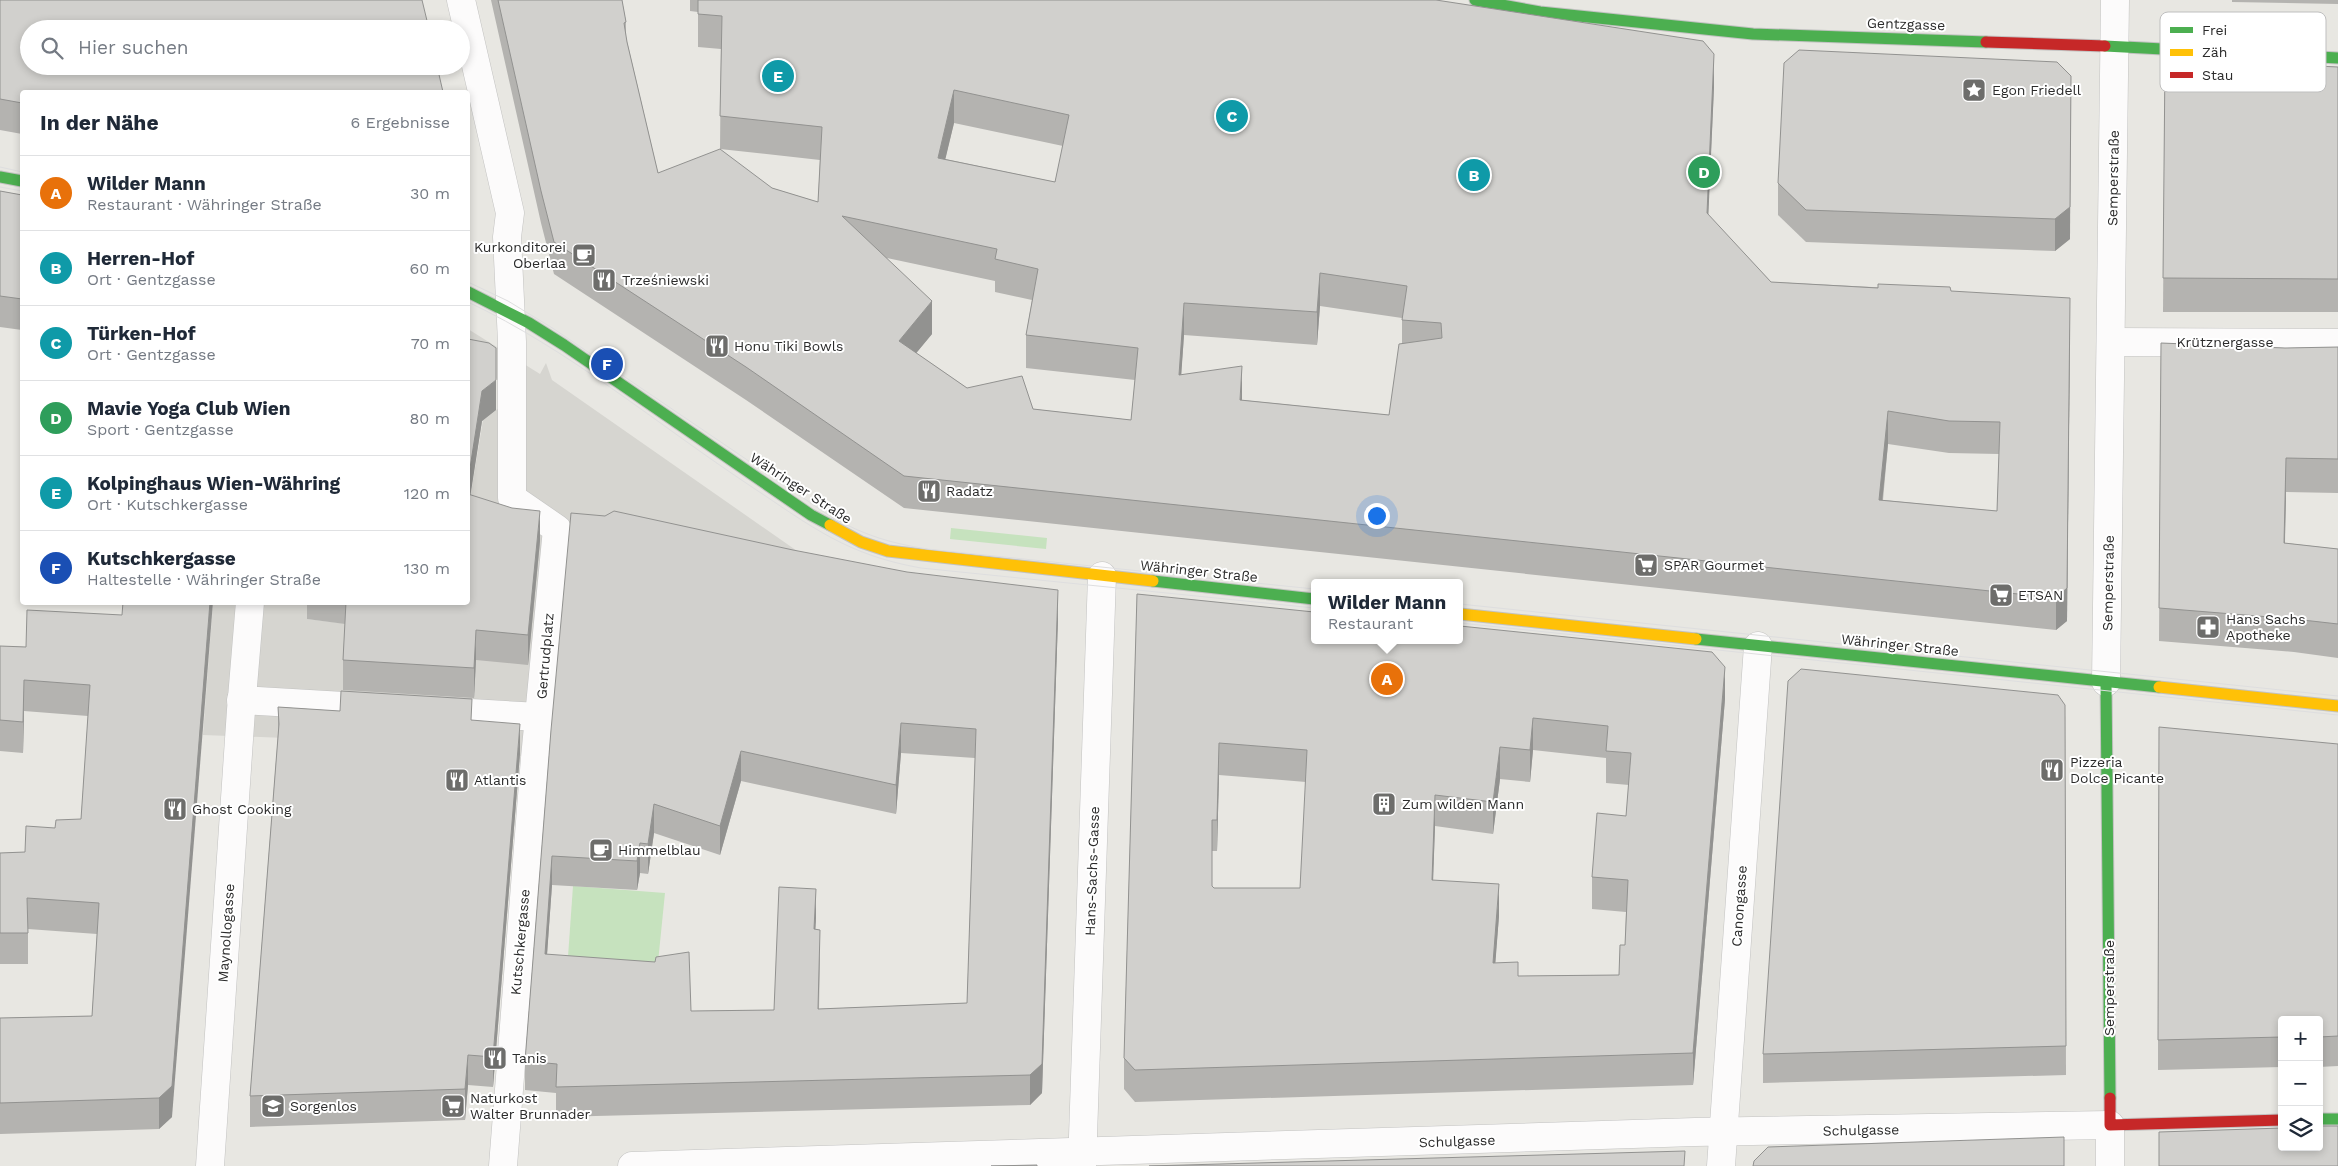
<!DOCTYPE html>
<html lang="de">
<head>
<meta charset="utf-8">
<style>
  body { margin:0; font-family:"Work Sans",sans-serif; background:#f2f2f3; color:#1f2937 }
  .controls { position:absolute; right:15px; bottom:15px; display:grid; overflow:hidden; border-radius:5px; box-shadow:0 2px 8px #0003 }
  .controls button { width:45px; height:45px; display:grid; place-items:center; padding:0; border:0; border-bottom:1px solid #e0e1e3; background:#fff; color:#1f2937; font:25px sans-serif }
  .you { position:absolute; left:1376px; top:515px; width:18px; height:18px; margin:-12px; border:4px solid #fff; border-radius:50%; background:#1a73e8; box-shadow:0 0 0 8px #1a73e833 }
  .badge { display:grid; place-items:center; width:32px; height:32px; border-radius:50%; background:#6d6d6b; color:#fff; font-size:16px; font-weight:700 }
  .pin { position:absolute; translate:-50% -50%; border:2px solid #fff; box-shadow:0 1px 5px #0006 }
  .popup { position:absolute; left:1311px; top:579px; width:152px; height:65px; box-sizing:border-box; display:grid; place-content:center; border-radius:5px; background:#fff; filter:drop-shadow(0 1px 4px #0005); font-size:16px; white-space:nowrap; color:#747a83 }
  .popup b { font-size:19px; color:#1f2937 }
  .popup::after { content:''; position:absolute; left:50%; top:100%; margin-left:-10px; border:10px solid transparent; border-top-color:#fff }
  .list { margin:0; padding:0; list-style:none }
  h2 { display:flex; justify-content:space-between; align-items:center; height:65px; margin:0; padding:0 20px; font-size:21px }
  h2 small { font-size:16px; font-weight:400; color:#747a83 }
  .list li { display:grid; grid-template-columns:32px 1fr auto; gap:15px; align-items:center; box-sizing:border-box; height:75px; padding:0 20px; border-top:1px solid #e0e1e3 }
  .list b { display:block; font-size:19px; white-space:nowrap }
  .list p { margin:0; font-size:16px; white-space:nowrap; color:#747a83 }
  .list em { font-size:16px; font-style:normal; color:#747a83 }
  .icon { flex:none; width:28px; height:28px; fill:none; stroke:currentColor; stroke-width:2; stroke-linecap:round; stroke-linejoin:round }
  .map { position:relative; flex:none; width:2338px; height:1166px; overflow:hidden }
  .search { position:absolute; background:#fff; box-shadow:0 2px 8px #0003; left:20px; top:20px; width:450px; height:55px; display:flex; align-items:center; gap:12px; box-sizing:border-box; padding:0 18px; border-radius:28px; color:#747a83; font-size:19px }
  .panel { position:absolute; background:#fff; box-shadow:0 2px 8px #0003; left:20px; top:90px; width:450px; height:515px; border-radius:5px }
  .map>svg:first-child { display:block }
</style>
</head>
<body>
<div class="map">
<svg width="2338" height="1166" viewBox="0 0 2338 1166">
  <rect width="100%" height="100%" fill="#e8e7e2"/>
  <g fill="#c6e2be">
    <polygon points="951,528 1047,538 1046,549 950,539"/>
    <polygon points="573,886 665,893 655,992 566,985"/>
  </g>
  <polygon fill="#d6d5d0" points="468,329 540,374 546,363 552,380 810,560 535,758 492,752 286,738 203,735 213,603 310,603 307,619 357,625 470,633 468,511 483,420 499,408 501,384 496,378 468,369"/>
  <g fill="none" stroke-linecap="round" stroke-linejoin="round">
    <g stroke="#c2c2c1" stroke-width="29">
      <g id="street">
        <polyline points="461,0 510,213 507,237 512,342 512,498 557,529 535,758 503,1166"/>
        <polyline points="2111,342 2338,343"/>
        <polyline points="2106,682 2115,0"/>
        <polyline points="241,700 378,708"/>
        <polyline points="436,711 539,717"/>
        <polyline points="210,1166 241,710 250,602"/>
        <polyline points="632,1166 1695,1132 2110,1125 2110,1166"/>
        <polyline points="1082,1166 1102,576"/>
        <polyline points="1721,1166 1758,646"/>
      </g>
    </g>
    <g stroke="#c2c2c1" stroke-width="13">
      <g id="fast">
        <polyline points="1475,0 1540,12 1753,34 1986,42"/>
        <polyline points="2105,46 2338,58"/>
        <polyline points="0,177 22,181"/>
        <polyline points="468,292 529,323 564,345 811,515 830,525"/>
        <polyline points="1153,581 1314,599"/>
        <polyline points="1696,639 2159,687"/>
        <polyline points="2106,682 2110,1098"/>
        <polyline points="2319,1119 2338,1119"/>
      </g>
    </g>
    <g stroke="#c2c2c1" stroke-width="13">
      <g id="slow">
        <polyline points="830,525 861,542 888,551 1153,581"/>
        <polyline points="1460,614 1696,639"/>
        <polyline points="2159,687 2338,706"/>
      </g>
    </g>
    <g stroke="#c2c2c1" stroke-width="13">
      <g id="jam">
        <polyline points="1986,42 2105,46"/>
        <polyline points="2110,1098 2110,1125 2282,1120"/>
      </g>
    </g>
    <use href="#street" stroke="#fcfbfb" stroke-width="28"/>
    <use href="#fast" stroke="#4caf50" stroke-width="11"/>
    <use href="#slow" stroke="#ffc107" stroke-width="11"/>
    <use href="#jam" stroke="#c62828" stroke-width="11"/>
    <g stroke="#dededf" stroke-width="1">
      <polyline points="0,167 22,172"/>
      <polyline points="0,187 22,191"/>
      <path d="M468,282L508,301L554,329L833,518C867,536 890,543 927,549L1314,589"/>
      <path d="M468,302C570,350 658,425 752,487C812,527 847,555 921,568L1314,608"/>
      <polyline points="1460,604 2338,696"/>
      <polyline points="1460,623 2338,715"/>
    </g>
  </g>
  <g fill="#b4b3b0" fill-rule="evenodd">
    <polygon points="0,0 22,92 22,134 0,130"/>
    <path d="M491,0H622L626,22V37L658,173L772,188L818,202L820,160L720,149L721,49L698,47V12L690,11V0H1436L1714,87L1708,215L1771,282L1951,291L2070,330L2067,621L2056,630L904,508L746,400L554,274L541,223ZM954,123L1063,146L1055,182L945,159ZM887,258L995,281V292L1032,300L1026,335V368L1135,380L1131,420L1033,409L967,388L916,353L932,334ZM1320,306L1402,318V344L1389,415L1242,400L1181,375L1184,335L1317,345ZM1888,444L1949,453L1999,454L1997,511L1883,500Z"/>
    <polygon points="2232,0 2338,0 2338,4 2232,2"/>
    <polygon points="2165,59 2338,67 2338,312 2163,312"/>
    <polygon points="2057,62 2070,239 2055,251 1806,242 1778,215 1778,183"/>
    <polygon points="0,191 22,195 22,330 0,327"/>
    <polygon points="468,339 496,410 482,421 470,495 540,541 528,665 476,660 474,698 343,690 343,660 345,624 307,619 307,602 468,602"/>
    <polygon points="2161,343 2285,348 2338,347 2338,493 2286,492 2285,543 2338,549 2338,658 2294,652 2159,641"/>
    <path d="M1137,594L1725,699L1693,1085L1135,1102L1124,1089V1058ZM1533,750L1606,758V783L1629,785L1626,816L1592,877V909L1626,912L1625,945L1619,975L1518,976L1495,963L1499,916L1433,880L1435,826L1493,834L1500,779L1530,782ZM1219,775L1306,782L1300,888H1214L1212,886V851H1217Z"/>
    <polygon points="122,615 172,1117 159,1129 0,1134 0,1018 92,1016 97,934 28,929 28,964 0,964 0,853 25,852 55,828 81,819 88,716 24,711 23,753 0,751 0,646 26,647"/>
    <path d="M1058,619L1042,1093L1030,1105L556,1117V1093L525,1090V1061L551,730ZM901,753L975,758L967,1003L819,1009L820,959L815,929L816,918L774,1010L691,1011L547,954L552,885L637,890L640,873L648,874L654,833L720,855L741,781L896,814Z"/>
    <polygon points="2065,705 2066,1075 1763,1083 1763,1054"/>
    <polygon points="278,707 472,720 520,754 493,1087 468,1085 465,1120 250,1127 250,1096 278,735"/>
    <polygon points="2338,744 2338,1066 2319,1067 2319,1020 2282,1020 2282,1067 2158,1070 2158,1040"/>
  </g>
  <g fill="#929290">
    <polygon points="1714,54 1714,87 1707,246 1707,213"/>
    <polygon points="2071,76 2070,239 2055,251 2055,219"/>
    <polygon points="954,90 954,123 938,190 938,158"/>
    <polygon points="1320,273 1320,306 1317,345 1317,312"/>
    <polygon points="932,301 932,334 899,374 899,341"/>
    <polygon points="1184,303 1184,335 1179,407 1179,375"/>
    <polygon points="2070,330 2067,621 2056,630 2056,598"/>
    <polygon points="1242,366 1242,399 1240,432 1240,400"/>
    <polygon points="496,380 496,410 482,421 468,511 468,481 482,391"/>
    <polygon points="1888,411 1888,444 1879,532 1879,500"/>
    <polygon points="2286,458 2286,492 2284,577 2284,543"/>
    <polygon points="540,511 540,541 528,665 528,635"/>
    <polygon points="1058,590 1058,619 1042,1093 1030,1105 1030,1075"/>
    <polygon points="210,602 213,602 172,1117 159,1129 159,1098"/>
    <polygon points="476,630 476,660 474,698 474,668"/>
    <polygon points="1725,667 1725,699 1693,1085 1693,1053"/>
    <polygon points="24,680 24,711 23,753 23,722"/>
    <polygon points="1533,718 1533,750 1530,782 1530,750"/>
    <polygon points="901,723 901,753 896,814 896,785"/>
    <polygon points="520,724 520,754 493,1087 493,1057"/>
    <polygon points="1219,743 1219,775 1217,851 1217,820"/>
    <polygon points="1500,747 1500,779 1493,834 1493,802"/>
    <polygon points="741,751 741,781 720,855 720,826"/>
    <polygon points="1435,795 1435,826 1432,911 1432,880"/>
    <polygon points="654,804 654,833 648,874 648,844"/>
    <polygon points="640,843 640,873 637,890 637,861"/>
    <polygon points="552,856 552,885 545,983 545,954"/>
    <polygon points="1499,884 1499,916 1493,994 1493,963"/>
    <polygon points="816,889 816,918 814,958 814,929"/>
    <polygon points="468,1055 468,1085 465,1120 465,1089"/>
  </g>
  <g fill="#d1d0cd" stroke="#929290" fill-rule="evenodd">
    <polygon points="0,0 422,0 429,29 29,29 29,66 437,66 443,92 22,92 22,103 0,99"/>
    <path d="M498,0H622L626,22L624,23L627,42L658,173L720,149L772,188L818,202L822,127L720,116L722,16L698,14V0H1436L1703,41L1714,54L1707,213L1771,282L1878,288V284L1950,287L1951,291L2070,298L2067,588L2056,598L904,476L746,367L554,242L541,191ZM954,90L1069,115L1055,182L938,158ZM842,216L997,249L995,259L1038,269L1026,335L1138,348L1131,420L1033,409L1022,376L967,388L899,341L932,301ZM1320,273L1407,286L1402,320L1441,323L1442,338L1399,344L1389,415L1240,400L1242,366L1179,375L1184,303L1317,312ZM1888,411L1949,421L2000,422L1997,511L1879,500Z"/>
    <polygon points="1799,50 2057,62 2071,76 2070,207 2055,219 1806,210 1778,183 1784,63"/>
    <polygon points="2165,59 2338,67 2338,279 2163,278"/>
    <polygon points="0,191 22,195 22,299 0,296"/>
    <polygon points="468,339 489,343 496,348 496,380 482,391 468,481"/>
    <polygon points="2161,343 2285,348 2338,347 2338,459 2286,458 2284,543 2338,549 2338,624 2294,619 2159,608"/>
    <polygon points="468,494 512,508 540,511 528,635 476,630 474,668 343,660 346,602 468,602"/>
    <path d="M614,511L793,550L907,572L1058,590L1042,1064L1030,1075L556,1087L557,1064L525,1061L551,730L571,513L605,516ZM901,723L976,729L967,1003L818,1009L820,930L814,929L816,889L779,887L774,1010L691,1011L689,952L656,957L655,962L545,954L552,856L637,861L640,843L648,844L654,804L720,826L741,751L896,785Z"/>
    <path d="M1137,594L1314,612V640H1460V626L1712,652L1725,667L1693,1053L1135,1070L1124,1058ZM1533,718L1608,726L1606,751L1631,753L1626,816L1597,813L1592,877L1628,880L1625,945H1620L1619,975L1518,976V962L1493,963L1499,884L1432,880L1435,795L1493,802L1500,747L1530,750ZM1219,743L1307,750L1300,888H1214L1212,886V820H1217Z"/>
    <polygon points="123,602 210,602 172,1086 159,1098 0,1103 0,1018 92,1016 99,903 27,898 28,933 0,933 0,853 25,852 26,826 55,828 56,820 81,819 90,685 24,680 23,722 0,720 0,646 26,647 27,610 122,615"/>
    <polygon points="1801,669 2058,695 2065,705 2066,1046 1763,1054 1788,681"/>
    <polygon points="341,691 472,699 471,720 520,724 493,1057 468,1055 465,1089 250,1096 279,724 278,707 340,711"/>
    <polygon points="2159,727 2338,744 2338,1036 2319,1037 2319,1020 2282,1020 2282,1037 2158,1040"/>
    <polygon points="2319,1126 2338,1126 2338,1166 2159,1166 2159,1132 2282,1128 2282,1147 2319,1147"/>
    <polygon points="2064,1137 2064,1166 1753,1166 1754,1161 1768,1147"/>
    <polygon points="1685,1151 1684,1166 1149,1166"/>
    <polygon points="1037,1165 1037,1166 991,1166"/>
  </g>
  <defs>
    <g id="sight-square" transform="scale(1.25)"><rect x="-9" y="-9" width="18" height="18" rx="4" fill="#6d6d6b" stroke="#fff"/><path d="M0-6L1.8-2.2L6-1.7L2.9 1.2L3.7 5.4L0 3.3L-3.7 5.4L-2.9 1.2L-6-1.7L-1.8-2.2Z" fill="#fff"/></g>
    <g id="cafe-square" transform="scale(1.25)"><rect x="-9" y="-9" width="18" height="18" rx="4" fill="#6d6d6b" stroke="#fff"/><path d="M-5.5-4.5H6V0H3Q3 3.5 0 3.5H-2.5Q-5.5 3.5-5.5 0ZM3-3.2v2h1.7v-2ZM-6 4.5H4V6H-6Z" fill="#fff"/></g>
    <g id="restaurant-square" transform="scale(1.25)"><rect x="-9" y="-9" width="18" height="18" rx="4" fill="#6d6d6b" stroke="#fff"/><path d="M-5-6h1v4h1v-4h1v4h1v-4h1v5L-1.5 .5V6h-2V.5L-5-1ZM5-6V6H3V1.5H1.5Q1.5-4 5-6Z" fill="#fff"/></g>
    <g id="supermarket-square" transform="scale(1.25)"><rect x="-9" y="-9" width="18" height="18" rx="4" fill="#6d6d6b" stroke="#fff"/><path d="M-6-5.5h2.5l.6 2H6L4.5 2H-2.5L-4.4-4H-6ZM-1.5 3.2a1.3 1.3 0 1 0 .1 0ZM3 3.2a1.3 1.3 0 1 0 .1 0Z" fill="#fff"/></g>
    <g id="pharmacy-square" transform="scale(1.25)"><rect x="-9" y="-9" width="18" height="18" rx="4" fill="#6d6d6b" stroke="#fff"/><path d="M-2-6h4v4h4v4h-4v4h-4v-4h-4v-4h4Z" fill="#fff"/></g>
    <g id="building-square" transform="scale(1.25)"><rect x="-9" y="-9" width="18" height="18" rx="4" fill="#6d6d6b" stroke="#fff"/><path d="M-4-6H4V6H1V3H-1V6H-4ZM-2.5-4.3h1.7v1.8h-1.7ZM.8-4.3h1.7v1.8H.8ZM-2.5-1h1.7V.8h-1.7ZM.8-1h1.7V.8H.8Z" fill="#fff"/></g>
    <g id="school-square" transform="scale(1.25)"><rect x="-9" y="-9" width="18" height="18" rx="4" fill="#6d6d6b" stroke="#fff"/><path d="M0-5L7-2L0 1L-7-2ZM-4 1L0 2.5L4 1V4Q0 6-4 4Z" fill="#fff"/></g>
  </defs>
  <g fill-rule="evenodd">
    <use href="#sight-square" x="1974" y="90"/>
    <use href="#cafe-square" x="584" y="255"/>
    <use href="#restaurant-square" x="604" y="280"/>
    <use href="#restaurant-square" x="717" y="346"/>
    <use href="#restaurant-square" x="929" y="491"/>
    <use href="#supermarket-square" x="1646" y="565"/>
    <use href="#supermarket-square" x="2001" y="595"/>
    <use href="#pharmacy-square" x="2208" y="627"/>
    <use href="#restaurant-square" x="2052" y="770"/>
    <use href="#restaurant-square" x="457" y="780"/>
    <use href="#building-square" x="1384" y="804"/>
    <use href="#restaurant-square" x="175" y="809"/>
    <use href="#cafe-square" x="601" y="850"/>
    <use href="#restaurant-square" x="495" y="1058"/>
    <use href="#school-square" x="273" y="1106"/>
    <use href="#supermarket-square" x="453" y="1106"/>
  </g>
  <g text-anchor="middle" stroke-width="4" stroke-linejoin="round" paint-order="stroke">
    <g font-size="14" fill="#2b2b2b" stroke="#fff">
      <text transform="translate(1906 24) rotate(2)" y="5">Gentzgasse</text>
      <text transform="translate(2113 178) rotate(-89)" y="5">Semperstraße</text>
      <text x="2225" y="347">Krütznergasse</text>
      <text transform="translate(801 488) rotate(33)" y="5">Währinger Straße</text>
      <text transform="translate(1199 571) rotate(6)" y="5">Währinger Straße</text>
      <text transform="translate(2108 583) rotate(-89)" y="5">Semperstraße</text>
      <text transform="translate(1900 645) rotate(6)" y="5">Währinger Straße</text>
      <text transform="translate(545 656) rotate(-85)" y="5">Gertrudplatz</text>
      <text transform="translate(1092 871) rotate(-88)" y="5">Hans-Sachs-Gasse</text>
      <text transform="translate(1739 906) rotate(-86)" y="5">Canongasse</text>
      <text transform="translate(226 933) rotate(-86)" y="5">Maynollogasse</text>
      <text transform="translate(520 942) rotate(-85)" y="5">Kutschkergasse</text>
      <text transform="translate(2109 988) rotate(-90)" y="5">Semperstraße</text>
      <text transform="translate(1861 1130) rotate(-1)" y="5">Schulgasse</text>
      <text transform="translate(1457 1141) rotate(-2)" y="5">Schulgasse</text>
    </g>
    <g font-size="14" fill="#2b2b2b" stroke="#fff" text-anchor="start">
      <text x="1992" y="95">Egon Friedell</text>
      <text x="566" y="252" text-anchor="end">Kurkonditorei<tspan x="566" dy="16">Oberlaa</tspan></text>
      <text x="622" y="285">Trześniewski</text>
      <text x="734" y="351">Honu Tiki Bowls</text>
      <text x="946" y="496">Radatz</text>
      <text x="1664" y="570">SPAR Gourmet</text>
      <text x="2018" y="600">ETSAN</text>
      <text x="2226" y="624">Hans Sachs<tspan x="2226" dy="16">Apotheke</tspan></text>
      <text x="2070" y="767">Pizzeria<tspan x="2070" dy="16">Dolce Picante</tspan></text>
      <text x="474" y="785">Atlantis</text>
      <text x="1402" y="809">Zum wilden Mann</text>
      <text x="192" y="814">Ghost Cooking</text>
      <text x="618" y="855">Himmelblau</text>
      <text x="512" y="1063">Tanis</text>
      <text x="470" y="1103">Naturkost<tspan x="470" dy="16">Walter Brunnader</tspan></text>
      <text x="290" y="1111">Sorgenlos</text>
    </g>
  </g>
  <rect x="2160" y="12" width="166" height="80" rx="8" fill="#fff" stroke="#bfbfbf" stroke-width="1"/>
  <rect x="2170" y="27" width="23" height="6" fill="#4caf50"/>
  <rect x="2170" y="49" width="23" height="7" fill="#ffc107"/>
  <rect x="2170" y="72" width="23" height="6" fill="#c62828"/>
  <g font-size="14" fill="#2b2b2b">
    <text x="2202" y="35">Frei</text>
    <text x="2202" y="57">Zäh</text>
    <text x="2202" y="80">Stau</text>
  </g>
</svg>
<div class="controls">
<button>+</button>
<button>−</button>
<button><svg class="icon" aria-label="layers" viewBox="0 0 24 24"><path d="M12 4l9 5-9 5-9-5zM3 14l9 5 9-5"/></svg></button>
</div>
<div class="you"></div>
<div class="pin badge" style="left:1387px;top:679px;background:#e8710a">A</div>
<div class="popup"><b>Wilder Mann</b>Restaurant</div>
<div class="pin badge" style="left:1474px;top:175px;background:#0f9aa8">B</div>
<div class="pin badge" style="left:1232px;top:116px;background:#0f9aa8">C</div>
<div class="pin badge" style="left:1704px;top:172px;background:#2e9e5b">D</div>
<div class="pin badge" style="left:778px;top:76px;background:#0f9aa8">E</div>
<div class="pin badge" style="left:607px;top:364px;background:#1a4fb4">F</div>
<div class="search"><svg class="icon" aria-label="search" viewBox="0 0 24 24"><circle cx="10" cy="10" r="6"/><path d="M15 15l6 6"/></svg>Hier suchen</div>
<section class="panel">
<h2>In der Nähe<small>6 Ergebnisse</small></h2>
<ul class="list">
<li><span class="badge" style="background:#e8710a">A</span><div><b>Wilder Mann</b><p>Restaurant · Währinger Straße</p></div><em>30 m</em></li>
<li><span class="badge" style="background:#0f9aa8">B</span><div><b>Herren-Hof</b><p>Ort · Gentzgasse</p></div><em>60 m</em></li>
<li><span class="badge" style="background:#0f9aa8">C</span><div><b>Türken-Hof</b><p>Ort · Gentzgasse</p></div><em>70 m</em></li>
<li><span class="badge" style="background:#2e9e5b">D</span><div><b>Mavie Yoga Club Wien</b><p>Sport · Gentzgasse</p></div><em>80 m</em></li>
<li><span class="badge" style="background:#0f9aa8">E</span><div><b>Kolpinghaus Wien-Währing</b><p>Ort · Kutschkergasse</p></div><em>120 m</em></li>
<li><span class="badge" style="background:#1a4fb4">F</span><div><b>Kutschkergasse</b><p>Haltestelle · Währinger Straße</p></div><em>130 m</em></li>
</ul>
</section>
</div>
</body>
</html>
